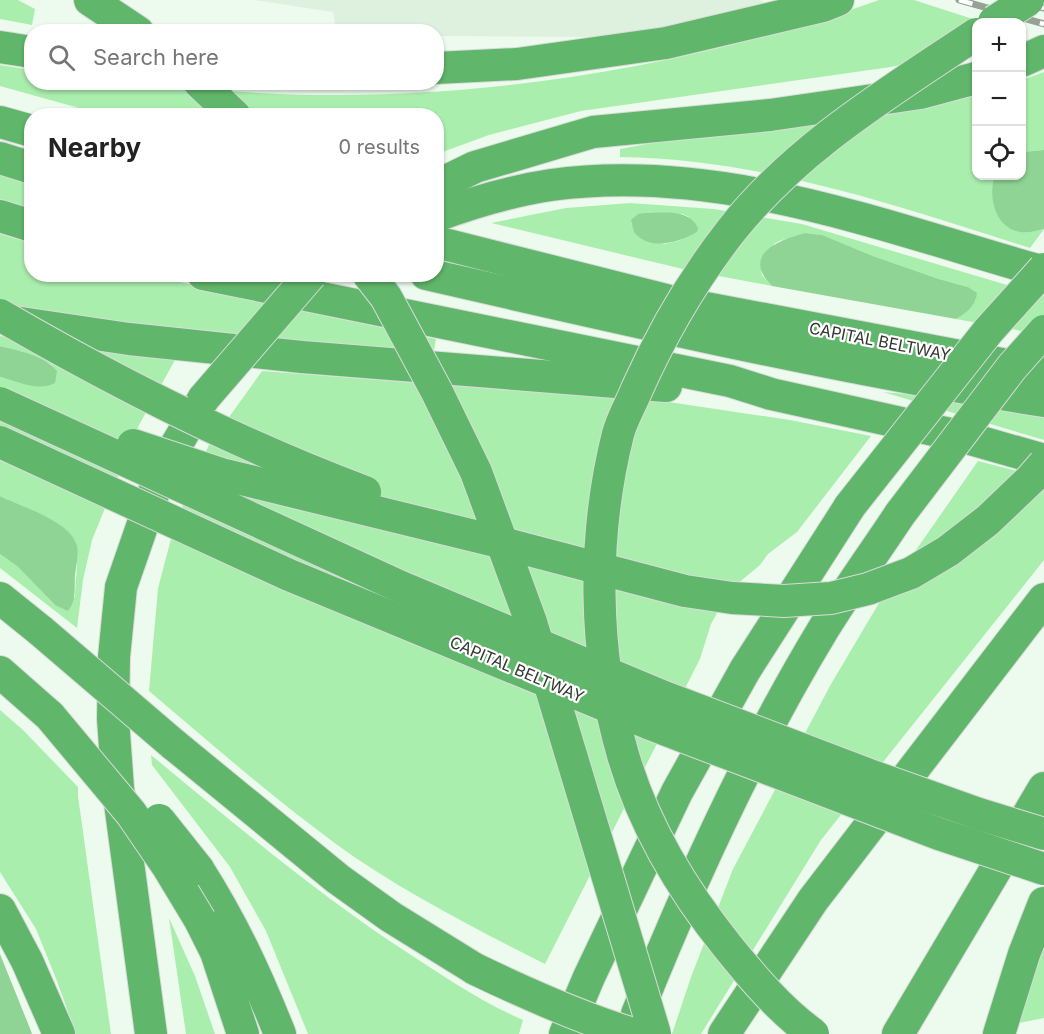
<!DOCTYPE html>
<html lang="en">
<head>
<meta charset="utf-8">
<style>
  body { margin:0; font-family:Inter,sans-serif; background:#f2f2f2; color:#222 }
  .controls { position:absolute; right:18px; top:18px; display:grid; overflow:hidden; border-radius:12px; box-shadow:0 2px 4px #0004 }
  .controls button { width:54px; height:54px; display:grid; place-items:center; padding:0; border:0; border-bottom:2px solid #e0e0e0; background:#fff; color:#222; font:30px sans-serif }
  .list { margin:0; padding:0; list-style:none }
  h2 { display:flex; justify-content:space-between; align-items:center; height:78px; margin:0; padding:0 24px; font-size:26px }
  h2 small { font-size:20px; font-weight:400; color:#767676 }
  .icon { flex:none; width:33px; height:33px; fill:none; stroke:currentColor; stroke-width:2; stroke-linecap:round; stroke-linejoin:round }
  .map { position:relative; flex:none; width:1044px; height:1034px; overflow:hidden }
  .search { position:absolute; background:#fff; box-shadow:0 2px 4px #0004; left:24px; top:24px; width:420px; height:66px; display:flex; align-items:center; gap:15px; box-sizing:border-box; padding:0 21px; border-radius:24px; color:#767676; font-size:22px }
  .panel { position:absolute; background:#fff; box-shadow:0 2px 4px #0004; left:24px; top:108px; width:420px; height:174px; border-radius:24px }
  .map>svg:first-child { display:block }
</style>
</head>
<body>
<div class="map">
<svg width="1044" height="1034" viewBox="0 0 1044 1034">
  <rect width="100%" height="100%" fill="#edfbee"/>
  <polygon fill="#def1de" points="254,0 760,0 777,8 714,24 595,37 437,36 436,32 336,31 333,12"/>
  <g fill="#aaeeae" fill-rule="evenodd">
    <polygon points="0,0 18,0 35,9 32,25 0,19"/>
    <path d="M879,0H914L982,22L962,51L891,67L581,111L489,135L437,154L436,116L104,115L0,86V65L31,70L32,82C59,82 86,81 113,83C189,87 264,96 340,95C522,94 708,61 879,0Z"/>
    <polygon points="1044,72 1044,150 1022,152 1022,80"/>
    <path d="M976,93V176H995L994,178L1006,226L1023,232L1044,229L1030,248C896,205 762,159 620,157V149L652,143L888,115Z"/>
    <polygon points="0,173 31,183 31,209 0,199"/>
    <path d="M630,203L714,209L802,224L1044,296V335L956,319L969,309L976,299L968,287L939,279L873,256L821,235L805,233L779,241L774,244L761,269L762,275L772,286L687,270L491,223L566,208ZM645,213L683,214L689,217L697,232L678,241L664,244L631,224Z"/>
    <polygon points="0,234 31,243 32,274 150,275 307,312 436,339 433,355 68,317 0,302"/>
    <path d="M0,336L175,360L139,425L92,540L83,580L77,628L0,568V554L18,567L55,605L75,597C75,582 78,566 77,550C75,522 23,508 0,496V377L36,386L52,365L23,352L0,346Z"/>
    <path d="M262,371L669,402L790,420L871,436L797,532L768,554L760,565L730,590L711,624L700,659L545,964C476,929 399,890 336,844C271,796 210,743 149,691L158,588L171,539L191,482L209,445Z"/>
    <polygon points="883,392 929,396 1044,415 1044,440"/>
    <polygon points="978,461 1044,478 1044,560 821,840 701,1034 672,1034 691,977 733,869 831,684 879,603"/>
    <polygon points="0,710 23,730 78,787 78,796 111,1034 76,1034 57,981 36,929 0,872"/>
    <path d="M151,755C235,824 317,894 408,953C446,978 482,1002 523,1020L519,1034H308L266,931L230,867L152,765Z"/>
    <polygon points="169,918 195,976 215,1034 186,1034"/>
    <polygon points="1044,942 1044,1018 1019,1023"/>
  </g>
  <g fill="#90d495">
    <path d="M1044,150V229C1035,231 1025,234 1016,231C994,225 988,194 995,176H1022V152Z"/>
    <path d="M645,213C663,213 689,208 698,228L697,232C680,242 649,252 634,232L631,220L638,214Z"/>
    <path d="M805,233L822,235L873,256L939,279L968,287L977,293C976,306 966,313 956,319L772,286C741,255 778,240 805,233Z"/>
    <path d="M0,346C19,351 44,355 57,371L55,383C38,392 17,381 0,377Z"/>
    <path d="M0,496C22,507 71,521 77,546C79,555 76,566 75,575C74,588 77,600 68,611L55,605L18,567L0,554Z"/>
    <polygon points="0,954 31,1031 32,1034 0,1034"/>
  </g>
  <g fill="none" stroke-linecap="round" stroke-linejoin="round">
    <g stroke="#dadbda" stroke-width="34">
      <g id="highway">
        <polyline points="90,0 138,32"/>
        <polyline points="0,47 32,52"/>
        <polyline points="1022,61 1044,51"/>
        <polyline points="436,68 517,64 666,43 823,6 838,0"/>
        <polyline points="199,82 235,116"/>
        <polyline points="0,122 32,131"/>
        <polyline points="0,158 32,168"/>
        <polyline points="436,186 475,167 593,132 770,115 839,105 920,93 976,78"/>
        <polyline points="0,216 32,226"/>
        <path d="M436,216C474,202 511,191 551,185C720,162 884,227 1044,272"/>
        <polyline points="436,242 674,302 1044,372"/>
        <polyline points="203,274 730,381 771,394 960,436 1044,460"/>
        <path d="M426,274C631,321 836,368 1044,401"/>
        <polyline points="14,322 129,339 302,357 666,386"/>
        <polyline points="0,598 41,631"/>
        <polyline points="0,672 50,716"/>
        <polyline points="173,744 338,879 391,917 475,969"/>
        <path d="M198,869C233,924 256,974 280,1034"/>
        <polyline points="0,910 27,961 59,1034"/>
        <polyline points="200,920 216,952 243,1034"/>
        <path d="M637,1014C690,881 750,750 824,628C848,589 875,552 900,514"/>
        <polyline points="151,1034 118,788 113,719 114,657 121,587 162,469 204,398"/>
        <polyline points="565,1034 589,977 677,792 745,670 850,506"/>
        <polyline points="724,1034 813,900 1044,599"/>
        <polyline points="898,1034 1044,788"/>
        <polyline points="999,1034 1024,954 1044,903"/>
      </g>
    </g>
    <use href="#highway" stroke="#60b66a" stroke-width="32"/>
    <g stroke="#97a197" stroke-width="7">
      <g id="rail">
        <polyline points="959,0 1044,24"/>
        <polyline points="1013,0 1044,8"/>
      </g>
    </g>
    <use href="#rail" stroke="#fff" stroke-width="4.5" stroke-dasharray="14" stroke-linecap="butt"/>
    <g stroke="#dadbda" stroke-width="34" stroke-linecap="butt">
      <g id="highway-bridge">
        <polyline points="994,22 1028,0"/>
        <polyline points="368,274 386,297 437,392 476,472 531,622 655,1034"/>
        <path d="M0,315C117,383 239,445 365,492"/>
        <polyline points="204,398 311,274"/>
        <polyline points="0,403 401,587 664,697 872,776 979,814 1044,834"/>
        <polyline points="0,442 289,575 648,723 939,834 1044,869"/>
        <polyline points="133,445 221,474 495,541 685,591 732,598 784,601 831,598 868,589 911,573 948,551 988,520 1031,479 1044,464"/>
        <polyline points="850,506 989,330 1044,269"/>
        <polyline points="900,514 1012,367 1044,331"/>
        <polyline points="41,631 173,744"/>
        <polyline points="50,716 131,813 168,867 200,920"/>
        <polyline points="159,820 198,869"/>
        <path d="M475,969C527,994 578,1017 633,1034"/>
        <path d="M813,1034C780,1010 753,978 728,947C683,891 643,824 623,755C593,652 592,538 618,434C622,419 631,404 637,389C662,333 692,281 730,232C796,148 888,93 976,34"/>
      </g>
    </g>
    <use href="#highway-bridge" stroke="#60b66a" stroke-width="32"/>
  </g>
  <g text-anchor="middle" stroke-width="4.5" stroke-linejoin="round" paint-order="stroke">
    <g font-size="16" fill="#323732" stroke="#fff">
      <text transform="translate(880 341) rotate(11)" y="6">CAPITAL BELTWAY</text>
      <text transform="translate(517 669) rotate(23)" y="6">CAPITAL BELTWAY</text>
    </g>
  </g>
</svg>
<div class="controls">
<button>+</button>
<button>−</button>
<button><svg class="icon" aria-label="locate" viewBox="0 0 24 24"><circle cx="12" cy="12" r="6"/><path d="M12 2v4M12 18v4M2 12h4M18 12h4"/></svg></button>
</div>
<div class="search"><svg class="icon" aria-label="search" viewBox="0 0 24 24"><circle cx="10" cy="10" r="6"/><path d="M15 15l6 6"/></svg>Search here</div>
<section class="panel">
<h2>Nearby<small>0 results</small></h2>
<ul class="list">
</ul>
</section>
</div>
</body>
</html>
